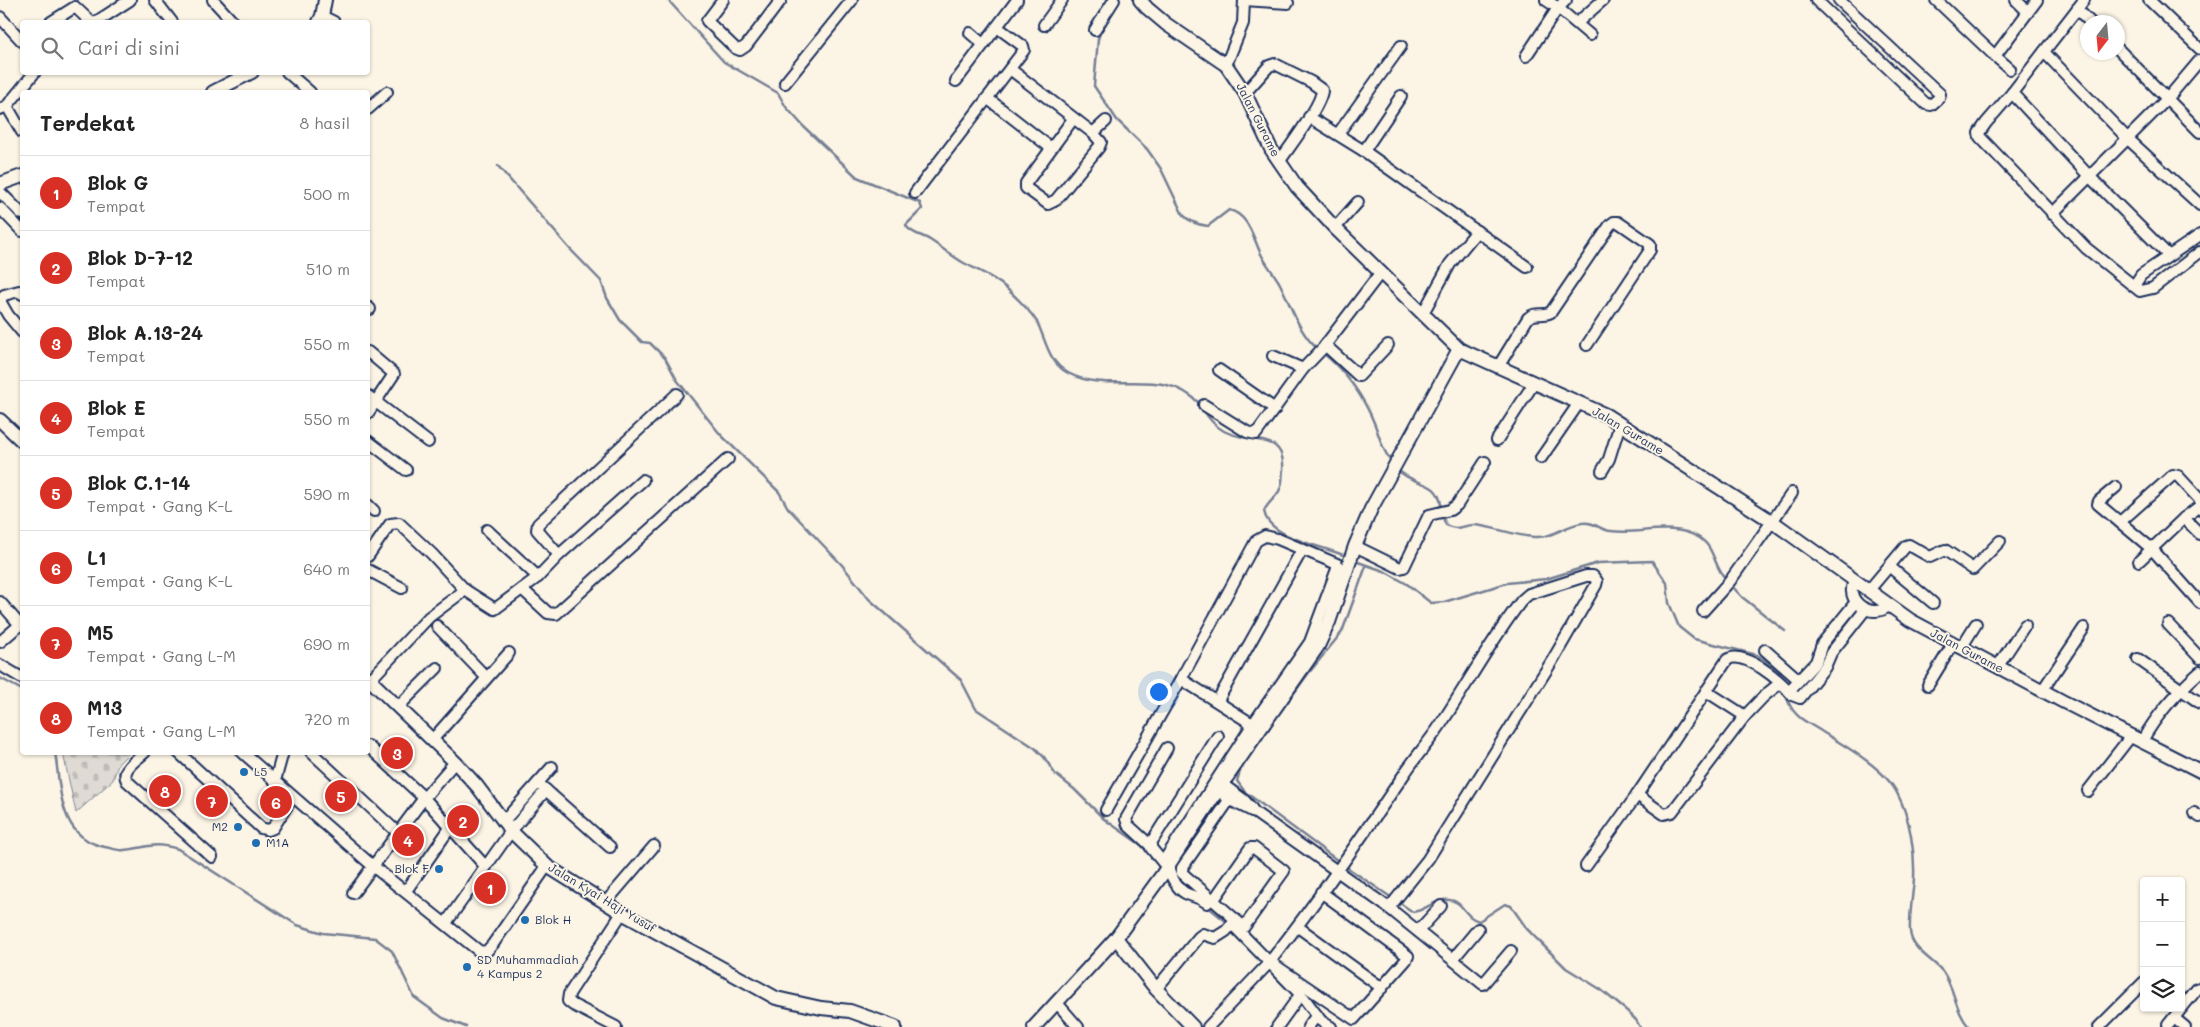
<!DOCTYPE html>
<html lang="id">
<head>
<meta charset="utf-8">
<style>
  body { margin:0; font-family:Mali,sans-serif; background:#f6f6f6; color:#222 }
  .controls { position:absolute; right:15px; bottom:15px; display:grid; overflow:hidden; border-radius:5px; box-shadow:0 1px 4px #0004 }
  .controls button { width:45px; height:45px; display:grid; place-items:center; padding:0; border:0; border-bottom:1px solid #e0e0e0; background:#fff; color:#222; font:25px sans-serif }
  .compass { position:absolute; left:2080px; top:15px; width:45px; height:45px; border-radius:50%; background:#fff; box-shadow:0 1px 4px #0004; rotate:196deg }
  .you { position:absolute; left:1158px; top:691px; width:18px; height:18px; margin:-12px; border:4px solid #fff; border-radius:50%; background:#1a73e8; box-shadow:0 0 0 8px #1a73e833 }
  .badge { display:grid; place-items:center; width:32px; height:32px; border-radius:50%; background:#d93025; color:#fff; font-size:16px; font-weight:700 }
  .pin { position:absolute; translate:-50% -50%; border:2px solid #fff; box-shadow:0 1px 5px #0006 }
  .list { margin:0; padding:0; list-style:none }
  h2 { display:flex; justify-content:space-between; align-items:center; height:65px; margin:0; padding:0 20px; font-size:21px }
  h2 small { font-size:16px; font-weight:400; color:#767676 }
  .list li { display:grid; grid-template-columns:32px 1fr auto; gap:15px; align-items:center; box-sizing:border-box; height:75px; padding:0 20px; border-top:1px solid #e0e0e0 }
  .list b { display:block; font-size:19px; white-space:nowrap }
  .list p { margin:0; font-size:16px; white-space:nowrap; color:#767676 }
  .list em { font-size:16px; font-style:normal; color:#767676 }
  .icon { flex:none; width:28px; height:28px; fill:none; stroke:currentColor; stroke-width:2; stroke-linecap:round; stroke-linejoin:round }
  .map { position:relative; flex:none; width:2200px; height:1027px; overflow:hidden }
  .search { position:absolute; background:#fff; box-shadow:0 1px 4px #0004; left:20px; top:20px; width:350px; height:55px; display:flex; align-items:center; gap:12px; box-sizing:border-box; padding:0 18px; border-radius:5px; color:#767676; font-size:19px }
  .panel { position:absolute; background:#fff; box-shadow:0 1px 4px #0004; left:20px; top:90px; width:350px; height:665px; border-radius:5px }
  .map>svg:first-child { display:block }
</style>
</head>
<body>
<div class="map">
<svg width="2200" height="1027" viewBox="0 0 2200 1027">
  <defs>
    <pattern id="cemetery-stones" width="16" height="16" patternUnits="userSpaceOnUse" patternTransform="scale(1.25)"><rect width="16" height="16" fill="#dfdbd4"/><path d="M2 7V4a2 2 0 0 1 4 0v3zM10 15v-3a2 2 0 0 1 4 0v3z" fill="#bfbcb8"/></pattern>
  </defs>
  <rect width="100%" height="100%" fill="#fcf5e5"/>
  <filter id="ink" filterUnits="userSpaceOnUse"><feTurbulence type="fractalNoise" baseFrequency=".02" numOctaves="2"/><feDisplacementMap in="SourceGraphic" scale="10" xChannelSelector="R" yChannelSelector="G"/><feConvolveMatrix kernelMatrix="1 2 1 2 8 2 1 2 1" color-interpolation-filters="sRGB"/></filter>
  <g filter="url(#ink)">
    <polygon fill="url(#cemetery-stones)" stroke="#7d8599" points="63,753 63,752 129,753 118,764 113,780 76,813"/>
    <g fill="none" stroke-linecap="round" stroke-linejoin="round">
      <g stroke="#767f94" stroke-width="2.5">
        <path d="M668,0L724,62L778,93L786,107L804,127L857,177L920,203L922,209L906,225L907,227C912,234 922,235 930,240C941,247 952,256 964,263C979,271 994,277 1006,288C1016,297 1030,311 1037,322C1046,340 1048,362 1068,373C1111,396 1162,364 1200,404"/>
        <path d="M1102,27L1098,39L1094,86L1117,120L1147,149L1161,169L1183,215C1190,222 1198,225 1208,226L1229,210C1248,214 1253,237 1260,252C1265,263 1273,272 1279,282C1291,304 1298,333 1318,349"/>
        <polyline points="498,166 569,248 601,281 607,298 620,320 642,342 650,343 665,358 677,380 720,434 779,492 788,508 842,565 869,599 961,680 976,709 1035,748 1044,757 1055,774 1074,789 1104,819 1141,845 1161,868"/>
        <path d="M1322,352C1346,372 1364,397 1375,425C1380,438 1382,450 1391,461"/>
        <path d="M1203,409C1208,418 1215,426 1224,431C1250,445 1286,431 1283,470C1282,475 1283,484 1280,489C1277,497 1268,502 1264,511C1268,539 1326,546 1348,557"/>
        <path d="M1398,470C1415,487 1438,479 1441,505"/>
        <path d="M1443,518L1446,525C1458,532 1464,524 1475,525C1495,527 1515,536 1535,537C1552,538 1566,525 1582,523C1594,521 1600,530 1611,531C1639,535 1671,522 1698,537C1716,547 1713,568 1727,580"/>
        <polyline points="1355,561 1384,571 1407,584 1431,603 1444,602 1507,583 1546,579 1598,563 1652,561 1667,583 1669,603 1679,627 1694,639 1757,655 1777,669 1782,678"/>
        <polyline points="1730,584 1742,597 1785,631"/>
        <polyline points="0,678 22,690"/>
        <path d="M1787,698C1793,718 1808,722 1824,733C1847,747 1885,769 1897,793C1910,817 1915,851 1914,878C1913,895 1909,914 1910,931C1911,950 1933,959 1943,972C1955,989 1955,1011 1969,1027"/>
        <polyline points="1273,722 1308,674 1342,632 1366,566"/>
        <path d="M55,752C61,791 59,838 105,847C111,848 118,851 124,850C148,848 152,841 178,849L297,925L323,933L375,938L392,951L414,997L443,1018L466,1027"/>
        <polyline points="1241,768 1237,781 1245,792 1341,863"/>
        <polyline points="1345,866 1392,898"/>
        <path d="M1397,901L1413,912C1424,911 1432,902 1443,900C1465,898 1462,917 1479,921L1505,904L1511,906L1527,929L1566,968L1600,989L1627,1011L1636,1020L1640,1027"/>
        <polyline points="1207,906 1228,923"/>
        <polyline points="1268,968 1282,982"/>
      </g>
      <g stroke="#1b2f5e" stroke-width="14">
        <g id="minor">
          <polyline points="155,0 172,22"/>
          <polyline points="213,0 233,22"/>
          <polyline points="723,0 707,21 735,48 740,50 746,46 781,0"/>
          <polyline points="1244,0 1288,3"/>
          <polyline points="1546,0 1558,8 1590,35"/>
          <polyline points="1816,0 1926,104 1931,105 1939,98 1940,94 1839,0"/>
          <polyline points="1936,0 1995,56"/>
          <polyline points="2016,0 2028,12"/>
          <polyline points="2084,0 2012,93 1986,123 1979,133 1980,137 2086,248 2140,291 2153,288 2200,252"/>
          <polyline points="2149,0 2200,49"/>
          <polyline points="2077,9 2090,22"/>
          <polyline points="322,16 334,22"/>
          <polyline points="0,17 22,41"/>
          <polyline points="51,22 75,7 91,22"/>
          <polyline points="96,22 130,0"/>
          <polyline points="1577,23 1603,0"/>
          <polyline points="1044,25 1062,0"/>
          <polyline points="1095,30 1114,0"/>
          <polyline points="970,33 983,44"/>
          <polyline points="2118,49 2200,132"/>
          <polyline points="2044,52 2127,138 2200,205"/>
          <polyline points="1526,56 1558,8 1566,0"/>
          <polyline points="1226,65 1243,23 1244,0"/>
          <polyline points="1010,69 1093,133 1101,142 1099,147 1056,200 1048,204 1026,188 1026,183 1073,119"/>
          <polyline points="2010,69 1995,56 2037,0"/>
          <polyline points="287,72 310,92"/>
          <polyline points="956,81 1017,0"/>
          <polyline points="785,83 852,0"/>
          <path d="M1245,93L1269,66L1275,64L1311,82L1322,90C1322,104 1289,148 1279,162"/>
          <polyline points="2012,93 2089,176 2168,255"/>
          <polyline points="987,98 1051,148"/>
          <polyline points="7,106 22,132"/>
          <polyline points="0,109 7,106 35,72"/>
          <polyline points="368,109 387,92"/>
          <polyline points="1309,117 1364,151 1527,267"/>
          <polyline points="1093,133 1106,121"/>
          <polyline points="1338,134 1401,46"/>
          <polyline points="1364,151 1401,96"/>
          <polyline points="0,192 22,214"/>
          <polyline points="915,193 1024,50 1023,46 997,27"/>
          <polyline points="0,208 22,231"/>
          <polyline points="2052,214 2168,98 2200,60"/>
          <polyline points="1335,228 1358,202"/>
          <polyline points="2134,286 2141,275 2200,235"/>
          <polyline points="0,300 4,295 19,291 22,294"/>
          <polyline points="0,301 8,315 22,332"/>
          <polyline points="368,307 370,309"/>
          <polyline points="1423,313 1450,264 1477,231"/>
          <polyline points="1325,345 1359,376 1388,345"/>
          <polyline points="368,352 394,374 368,413"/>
          <polyline points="1273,356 1303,369"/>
          <path d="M1498,367L1528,318C1535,311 1543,317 1551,312L1610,225L1614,222H1618L1650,244V250L1587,345"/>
          <polyline points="1219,370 1275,409"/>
          <polyline points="368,396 428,442"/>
          <polyline points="1204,405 1247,432 1256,434 1303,369 1323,348 1381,272"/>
          <polyline points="1497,440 1534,383"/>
          <polyline points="368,441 406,470"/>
          <polyline points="1541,458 1579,403"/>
          <polyline points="1602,471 1609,459 1620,424"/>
          <polyline points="2116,487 2099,501 2098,504 2152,549 2200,603"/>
          <polyline points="368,505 374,511"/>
          <polyline points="2184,518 2200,506"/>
          <polyline points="2120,522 2173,475 2178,476 2200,500"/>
          <polyline points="487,530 538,577"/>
          <polyline points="1355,546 1400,568 1404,567 1429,515 1450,510 1457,505 1485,462"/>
          <polyline points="559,555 537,530 538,524 677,394"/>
          <polyline points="368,556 390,524 399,523 432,554 465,590 495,609 538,577 559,555 643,480"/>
          <polyline points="2139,561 2184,518 2200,534"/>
          <polyline points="1890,567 1933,603"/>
          <polyline points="368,570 402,588"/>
          <path d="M1855,580C1842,600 1872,621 1888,606"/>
          <polyline points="522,589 548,613 556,614 728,459"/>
          <polyline points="1869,590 1906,546 1909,545 1930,557 1945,550 1973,569 2000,541"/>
          <polyline points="0,602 20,625"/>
          <polyline points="1703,611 1730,581 1792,493"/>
          <polyline points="2168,624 2200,658"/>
          <polyline points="437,626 486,677"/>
          <polyline points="0,642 22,623"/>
          <polyline points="1961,648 1976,624"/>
          <polyline points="1765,650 1799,680"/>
          <polyline points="2138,659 2200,703"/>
          <polyline points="0,665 22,678"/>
          <polyline points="1998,666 2025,625"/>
          <polyline points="1181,679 1257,727"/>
          <polyline points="370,680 429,617 465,590"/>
          <polyline points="1928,685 1953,644"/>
          <polyline points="1706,691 1745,716"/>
          <polyline points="1789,691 1816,662 1822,644 1856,602"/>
          <polyline points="2042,691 2084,628"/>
          <polyline points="1218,700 1302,550"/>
          <polyline points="398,707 437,668"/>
          <polyline points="433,739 509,653"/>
          <path d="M2142,741C2157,714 2177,692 2200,672"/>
          <polyline points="368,746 424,798 486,867"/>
          <path d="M145,752C137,760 120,769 127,781L212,857"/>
          <polyline points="178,752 261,828 268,830 273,828 292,798"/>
          <polyline points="242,752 374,867 479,951 486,952 493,944 547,866"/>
          <polyline points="311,752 398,833"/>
          <polyline points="275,781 283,752"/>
          <polyline points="538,783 610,847"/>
          <polyline points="1222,784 1244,800 1252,809"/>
          <polyline points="1218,790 1230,800 1254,812 1389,908 1483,984 1511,951"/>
          <polyline points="2088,791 2131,736"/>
          <polyline points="1637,795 1664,814 1672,812 1745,716 1764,696 1779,684"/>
          <polyline points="1106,810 1181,679 1256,541 1265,536 1278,539 1337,564 1337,569 1310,642 1253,724 1163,862"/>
          <polyline points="2194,813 2200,817"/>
          <polyline points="503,822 552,767"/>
          <polyline points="1151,846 1128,825 1126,819 1167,748"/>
          <polyline points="1165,865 1151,848 1151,843 1218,736"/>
          <path d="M1586,866L1637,795L1727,660C1742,648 1783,682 1792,695L1800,698L1825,667L1831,653L1865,610"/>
          <path d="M1168,867C1171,876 1176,888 1185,893C1193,897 1200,897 1207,903"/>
          <polyline points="406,891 450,828"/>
          <path d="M1321,892L1408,956L1406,960L1354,1019L1273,964L1272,959C1319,899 1362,836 1405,773C1416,756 1430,741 1441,724C1468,683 1492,639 1522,600L1529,594L1586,576H1593L1597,581L1596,585L1552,661L1428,859L1389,908"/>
          <polyline points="353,893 424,798 455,762"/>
          <polyline points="1213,901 1250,848 1254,848 1284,871 1244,927 1182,873 1182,868 1234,793"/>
          <polyline points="606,902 654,846"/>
          <polyline points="446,923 511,831 546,790"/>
          <polyline points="1233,925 1304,998 1321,1021 1331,1027"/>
          <polyline points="1298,927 1382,988"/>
          <polyline points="1418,931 1441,906"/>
          <polyline points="1453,959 1478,929"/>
          <polyline points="1156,989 1199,937 1203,934 1215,938 1226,931 1232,924"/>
          <polyline points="1057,1003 1078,1027"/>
          <polyline points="2174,1018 2185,1027"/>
          <polyline points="2168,1025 2197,989 2200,988"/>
          <polyline points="616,1027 573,1005 568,1001 569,994 622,913"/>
          <polyline points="1208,1027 1269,963"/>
          <polyline points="1277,1027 1300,995"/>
          <polyline points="1308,1027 1317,1015"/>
          <polyline points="2099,1027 2144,982"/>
        </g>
      </g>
      <g stroke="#1b2f5e" stroke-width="16">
        <g id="tertiary">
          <polyline points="1140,0 1147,8 1166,24 1226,65 1245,93 1271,149 1297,187 1335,228 1459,349 1606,415 1773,522 1910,620 2062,701 2200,771"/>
          <polyline points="319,22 322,16 325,0"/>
          <polyline points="213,92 252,72"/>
          <polyline points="0,184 22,176"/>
          <polyline points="0,420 22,441"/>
          <polyline points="368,678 455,762 477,786 511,831 547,866 622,913 776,998 821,1008 850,1011 895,1027"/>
          <polyline points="1116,938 1156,989 1193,1027"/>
          <polyline points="1034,1027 1116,938 1162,875 1218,790 1318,646 1329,622 1355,546 1371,509 1459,349"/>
        </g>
      </g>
      <use href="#minor" stroke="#fcf5e5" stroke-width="10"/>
      <use href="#tertiary" stroke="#fcf5e5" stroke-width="12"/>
    </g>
  </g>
  <g fill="#1f6fb2" stroke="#fcf5e5" stroke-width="2">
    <circle cx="244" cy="772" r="5"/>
    <circle cx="238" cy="827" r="5"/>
    <circle cx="256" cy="843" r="5"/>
    <circle cx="439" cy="869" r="5"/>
    <circle cx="525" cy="920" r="5"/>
    <circle cx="467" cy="967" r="5"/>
  </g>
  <g text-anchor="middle" stroke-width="4" stroke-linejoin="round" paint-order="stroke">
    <g font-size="12" fill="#1b2f5e" stroke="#fcf5e5">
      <text transform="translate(1258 120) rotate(63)" y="4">Jalan Gurame</text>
      <text transform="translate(1628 431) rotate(31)" y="4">Jalan Gurame</text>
      <text transform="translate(1967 651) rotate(28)" y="4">Jalan Gurame</text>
      <text transform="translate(602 898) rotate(31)" y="4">Jalan Kyai Haji Yusuf</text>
    </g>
    <g font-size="12" fill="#1b2f5e" stroke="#fcf5e5" text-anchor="start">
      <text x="254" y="776">L5</text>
      <text x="228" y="831" text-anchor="end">M2</text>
      <text x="266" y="847">M1A</text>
      <text x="429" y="873" text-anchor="end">Blok F</text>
      <text x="535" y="924">Blok H</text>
      <text x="477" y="964">SD Muhammadiah<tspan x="477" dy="14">4 Kampus 2</tspan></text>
    </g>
  </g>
</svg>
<div class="controls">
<button>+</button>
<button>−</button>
<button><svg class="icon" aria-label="layers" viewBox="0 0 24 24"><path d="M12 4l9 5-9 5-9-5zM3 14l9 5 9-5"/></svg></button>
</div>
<svg class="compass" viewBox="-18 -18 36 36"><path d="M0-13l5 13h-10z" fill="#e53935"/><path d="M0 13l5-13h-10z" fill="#767676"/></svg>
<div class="you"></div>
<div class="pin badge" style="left:490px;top:888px">1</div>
<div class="pin badge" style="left:463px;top:821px">2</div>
<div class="pin badge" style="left:397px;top:753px">3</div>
<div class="pin badge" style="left:408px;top:840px">4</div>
<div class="pin badge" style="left:341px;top:796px">5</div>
<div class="pin badge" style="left:276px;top:802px">6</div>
<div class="pin badge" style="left:212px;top:801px">7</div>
<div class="pin badge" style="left:165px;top:791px">8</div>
<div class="search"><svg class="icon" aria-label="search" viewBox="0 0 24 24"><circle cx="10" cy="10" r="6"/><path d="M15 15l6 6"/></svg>Cari di sini</div>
<section class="panel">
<h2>Terdekat<small>8 hasil</small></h2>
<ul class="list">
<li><span class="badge">1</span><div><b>Blok G</b><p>Tempat</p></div><em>500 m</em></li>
<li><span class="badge">2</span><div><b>Blok D-7-12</b><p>Tempat</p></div><em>510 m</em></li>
<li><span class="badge">3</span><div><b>Blok A.13-24</b><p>Tempat</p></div><em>550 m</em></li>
<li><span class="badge">4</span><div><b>Blok E</b><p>Tempat</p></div><em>550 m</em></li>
<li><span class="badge">5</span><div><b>Blok C.1-14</b><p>Tempat · Gang K-L</p></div><em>590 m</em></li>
<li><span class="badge">6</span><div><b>L1</b><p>Tempat · Gang K-L</p></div><em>640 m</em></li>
<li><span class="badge">7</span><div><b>M5</b><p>Tempat · Gang L-M</p></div><em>690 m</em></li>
<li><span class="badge">8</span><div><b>M13</b><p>Tempat · Gang L-M</p></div><em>720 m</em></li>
</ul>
</section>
</div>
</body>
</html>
